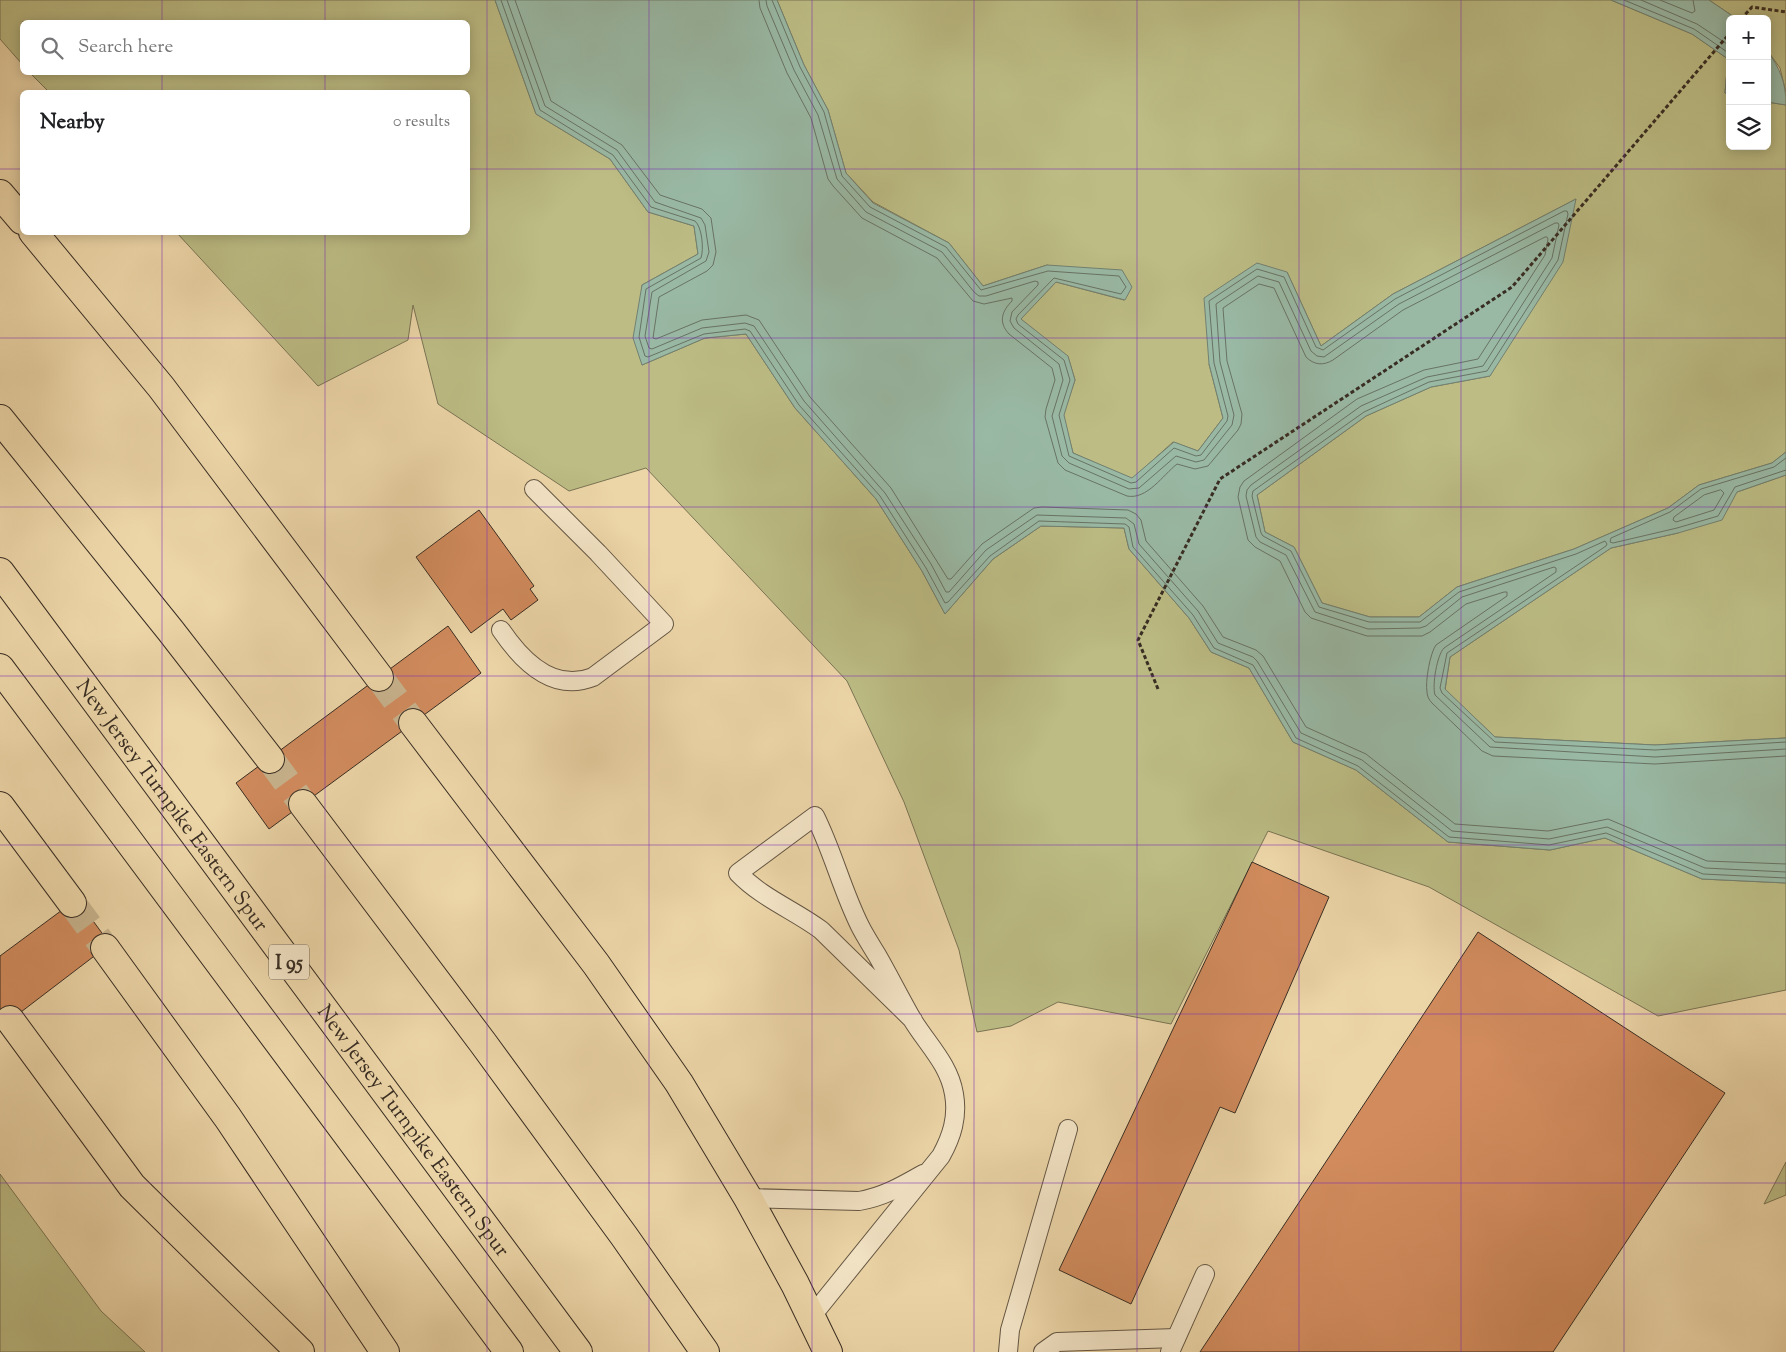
<!DOCTYPE html>
<html lang="en">
<head>
<meta charset="utf-8">
<style>
  body { margin:0; font-family:"Sorts Mill Goudy",serif; background:#f6f6f6; color:#202124 }
  .controls { position:absolute; right:15px; top:15px; display:grid; overflow:hidden; border-radius:8px; box-shadow:0 2px 12px #0003 }
  .controls button { width:45px; height:45px; display:grid; place-items:center; padding:0; border:0; border-bottom:1px solid #e0e0e0; background:#fff; color:#202124; font:25px sans-serif }
  .list { margin:0; padding:0; list-style:none }
  h2 { display:flex; justify-content:space-between; align-items:center; height:65px; margin:0; padding:0 20px; font-size:21px }
  h2 small { font-size:16px; font-weight:400; color:#757577 }
  .icon { flex:none; width:28px; height:28px; fill:none; stroke:currentColor; stroke-width:2; stroke-linecap:round; stroke-linejoin:round }
  .map { position:relative; flex:none; width:1786px; height:1352px; overflow:hidden }
  .search { position:absolute; background:#fff; box-shadow:0 2px 12px #0003; left:20px; top:20px; width:450px; height:55px; display:flex; align-items:center; gap:12px; box-sizing:border-box; padding:0 18px; border-radius:8px; color:#757577; font-size:19px }
  .panel { position:absolute; background:#fff; box-shadow:0 2px 12px #0003; left:20px; top:90px; width:450px; height:145px; border-radius:8px }
  .map>svg:first-child { display:block }
</style>
</head>
<body>
<div class="map">
<svg width="1786" height="1352" viewBox="0 0 1786 1352">
  <rect width="100%" height="100%" fill="#ecd5a7"/>
  <filter id="stains"><feTurbulence type="fractalNoise" baseFrequency=".004" numOctaves="4"/><feColorMatrix values="0 0 0 0 .2 0 0 0 0 .09 0 0 0 0 .02 0 0 0 .5 -.17"/></filter>
  <radialGradient id="worn" r=".72"><stop offset=".6" stop-color="#630" stop-opacity="0"/><stop offset="1" stop-color="#630" stop-opacity=".3"/></radialGradient>
  <g fill="#bcbc84" stroke="#7a7454">
    <polygon points="0,0 495,0 536,114 610,159 648,212 694,226 698,254 642,285 642,365 705,338 746,334 795,408 876,499 922,571 945,614 993,559 1041,526 1124,528 1129,549 1189,618 1211,652 1249,668 1293,742 1356,770 1448,842 1550,850 1605,838 1702,879 1786,883 1786,990 1658,1016 1429,887 1268,831 1171,1024 1058,1002 1011,1026 977,1032 959,950 904,802 847,681 646,468 569,491 438,404 413,305 408,340 318,386 177,233 468,232 468,92 49,92 30,73 468,72 468,22 22,22 22,64 0,39"/>
    <polygon points="777,0 1611,0 1692,34 1728,59 1725,93 1730,94 1730,146 1767,146 1767,102 1786,105 1786,452 1772,463 1699,485 1668,508 1574,549 1457,587 1419,617 1370,617 1322,603 1294,547 1265,532 1257,495 1366,416 1431,387 1490,376 1576,199 1393,294 1321,346 1287,272 1209,364 1223,418 1198,451 1173,442 1132,479 1073,453 1063,415 1075,380 1068,357 1020,319 1056,282 1124,300 1047,265 983,286 949,243 873,202 846,173 828,110 804,65"/>
    <polygon points="1709,0 1786,0 1786,93 1780,68 1767,50 1767,19 1737,19"/>
    <polygon points="1786,475 1786,738 1655,745 1495,737 1445,690 1450,657 1611,548 1678,533 1737,492"/>
    <polygon points="1786,1162 1786,1195 1764,1204"/>
    <polygon points="0,1174 101,1311 145,1352 0,1352"/>
  </g>
  <g fill="#99b9a5" stroke="#728171">
    <polygon points="495,0 777,0 804,65 828,110 846,173 873,203 949,243 983,286 1047,265 1122,270 1132,287 1125,300 1056,282 1021,319 1068,356 1075,380 1064,415 1073,453 1132,478 1174,442 1198,451 1223,418 1209,364 1204,298 1257,263 1287,272 1321,346 1393,294 1576,199 1563,262 1490,376 1431,387 1366,416 1257,495 1265,532 1294,547 1322,603 1370,617 1419,617 1457,587 1574,549 1668,508 1699,485 1772,463 1786,452 1786,475 1737,492 1722,520 1678,533 1611,548 1450,657 1445,689 1495,737 1655,745 1786,738 1786,883 1702,879 1605,838 1550,850 1448,842 1356,770 1293,742 1249,668 1211,652 1189,618 1129,549 1124,528 1041,526 993,559 945,614 922,571 876,499 795,408 746,334 705,338 642,365 633,338 642,285 698,254 694,226 648,212 610,159 536,114"/>
    <polygon points="1611,0 1709,0 1737,19 1730,19 1730,94 1725,93 1728,59 1692,34"/>
    <path d="M1767,50C1780,69 1786,82 1786,105L1767,102Z"/>
  </g>
  <g fill="none" stroke-linecap="round" stroke-linejoin="round">
    <g stroke="#687364" stroke-width="1">
      <path d="M501,0L540,110L613,155L651,207L695,221C702,227 704,249 701,258L646,289L639,337L645,356L648,357L704,334L745,329L750,331L799,405L880,496L926,568L945,603L948,602L990,556L1039,521L1125,524L1129,527L1133,547L1193,615L1214,648L1253,665L1296,738L1358,766L1449,837L1549,845L1606,833L1703,874L1786,878"/>
      <polyline points="507,0 545,106 617,150 655,202 701,218 705,225 709,252 706,261 652,292 645,336 649,348 652,349 702,328 745,323 754,326 804,401 885,493 931,564 946,592 949,592 986,550 1037,515 1126,518 1134,524 1139,544 1198,611 1218,643 1253,657 1257,661 1301,733 1362,760 1452,831 1549,839 1607,827 1705,868 1786,872"/>
      <polyline points="515,0 551,101 622,145 660,195 702,209 711,218 716,252 713,265 707,271 659,297 653,338 656,339 702,320 746,315 759,320 810,397 891,488 948,579 951,579 982,544 1034,508 1042,507 1128,510 1136,514 1141,520 1146,541 1203,606 1223,637 1256,650 1263,656 1306,727 1366,754 1455,824 1548,831 1608,819 1707,861 1786,864"/>
      <path d="M759,0L760,8L787,73L811,118L828,179L833,186L862,218L937,258L973,301L984,304L1012,298V301C1002,311 998,322 1009,334L1052,368L1055,380L1046,409L1045,417L1058,463L1065,470L1127,496C1147,500 1163,475 1177,464L1195,469L1208,466L1238,430L1241,424L1242,414L1227,361L1223,308L1259,284L1274,288L1306,357C1314,365 1323,366 1333,360L1403,310L1545,237H1547L1548,239L1545,255L1478,359L1424,370L1357,399L1244,481L1240,487L1238,497L1248,540L1255,547L1280,561L1305,612L1311,618L1367,636H1422L1430,632L1466,604L1504,592H1507V596L1436,645C1430,653 1425,682 1427,692C1427,696 1429,700 1432,703L1482,751L1493,756L1655,764L1786,756"/>
      <path d="M766,0L767,6L794,70L818,115L837,179L866,212L942,252L974,292L979,296H986L1035,281L1038,282V285L1012,312L1010,321L1014,328L1059,364L1063,380L1052,416L1062,456L1069,463L1129,489L1139,488L1176,456L1196,462L1204,460L1232,425L1234,415L1220,362L1216,304L1258,276L1279,282L1311,351L1317,356L1324,357L1399,304L1555,223H1558L1559,225L1552,258L1483,366L1427,377L1361,406L1251,485L1247,490L1246,496L1256,537L1260,542L1286,555L1315,612L1368,629L1420,628L1426,626L1462,597L1554,567L1556,568V572L1444,648C1437,655 1432,685 1435,695L1490,747L1655,757L1786,749"/>
      <polyline points="772,0 800,67 824,112 842,176 870,207 946,247 981,290 1048,271 1119,276 1126,287 1121,294 1054,278 1018,315 1016,319 1018,324 1064,360 1070,380 1059,415 1069,456 1131,483 1136,482 1174,448 1196,456 1201,455 1227,421 1228,416 1214,363 1209,301 1257,269 1284,277 1316,347 1323,350 1395,299 1564,211 1567,211 1568,214 1558,260 1487,371 1429,382 1364,412 1253,491 1252,496 1261,533 1263,536 1291,551 1319,607 1369,622 1420,622 1459,592 1576,554 1605,541 1607,544 1606,546 1447,653 1440,688 1442,693 1495,742 1655,750 1786,742"/>
      <polyline points="1624,0 1694,29 1730,54"/>
      <polyline points="1641,0 1697,24 1730,46"/>
      <polyline points="1660,0 1692,13 1695,11 1693,0"/>
      <polyline points="1786,458 1774,467 1701,489 1670,512 1611,538 1610,542 1613,543 1677,528 1718,516 1735,487 1786,470"/>
      <polygon points="1721,490 1724,493 1714,510 1676,522 1673,520 1674,517 1704,495"/>
    </g>
  </g>
  <g fill="#d18b5d" stroke="#382d23">
    <polygon points="479,510 534,586 530,589 538,600 511,620 503,609 471,633 416,557"/>
    <polygon points="448,626 481,673 269,829 236,783"/>
    <polygon points="1252,862 1329,897 1235,1113 1220,1107 1131,1304 1059,1270"/>
    <polygon points="77,899 110,944 0,1028 0,956"/>
    <polygon points="1478,932 1725,1093 1553,1352 1200,1352"/>
  </g>
  <g fill="none" stroke-linecap="round" stroke-linejoin="round">
    <g stroke="#c8b38d" stroke-width="28" stroke-dasharray="28 14" stroke-linecap="butt">
      <polyline points="379,677 413,723"/>
      <polyline points="270,759 303,804"/>
      <polyline points="72,903 105,948"/>
    </g>
    <g stroke="#655744" stroke-width="20">
      <g id="lane">
        <path d="M501,630C522,661 553,693 593,677L664,624L598,553L534,489"/>
        <path d="M748,1198L859,1201C883,1197 902,1186 923,1174"/>
        <path d="M811,1317L941,1156C952,1136 958,1117 954,1094C949,1064 927,1044 912,1019C900,998 889,976 877,955C871,945 865,936 860,926C842,890 833,852 815,816L738,873C762,898 794,910 821,930L913,1020"/>
        <polyline points="1008,1352 1010,1330 1068,1129"/>
        <polyline points="1043,1352 1057,1342 1176,1338"/>
        <polyline points="1170,1352 1205,1274"/>
      </g>
    </g>
    <g stroke="#382d23" stroke-width="30">
      <g id="highway">
        <polyline points="0,194 22,220"/>
        <polyline points="33,232 161,387 379,677"/>
        <polyline points="0,419 170,630 270,759"/>
        <path id="s1" d="M0,572L578,1352"/>
        <polyline points="0,668 509,1352"/>
        <polyline points="413,723 596,964 679,1083 748,1198 795,1284 828,1352"/>
        <polyline points="303,804 483,1043 624,1236 705,1352"/>
        <polyline points="0,806 72,903"/>
        <polyline points="105,948 228,1118 385,1352"/>
        <polyline points="10,1020 132,1186 300,1352"/>
      </g>
    </g>
    <g stroke="#382d23" stroke-width="3" stroke-dasharray="4 2.5" stroke-linecap="butt">
      <polyline points="1741,19 1752,7 1786,12"/>
      <polyline points="1158,689 1138,640 1220,479 1512,287 1730,33"/>
    </g>
    <use href="#lane" stroke="#f3e4c6" stroke-width="18"/>
    <use href="#highway" stroke="#ecd5a7" stroke-width="28"/>
  </g>
  <path fill="none" stroke="#7b2cbf" stroke-width="1" stroke-opacity="0.55" d="M162,0V22M325,0V22M487,0V1352M649,0V1352M812,0V1352M974,0V1352M1137,0V1352M1299,0V1352M1461,0V1352M1624,0V1352M162,72V92M325,72V92M0,169H22M468,169H1786M162,232V1352M325,232V1352M0,338H1786M0,507H1786M0,676H1786M0,845H1786M0,1014H1786M0,1183H1786"/>
  <g text-anchor="middle" stroke-width="5" stroke-linejoin="round" paint-order="stroke">
    <rect fill="#f3e4c6" stroke="#706454" stroke-width="1" x="269" y="944.5" width="40" height="35" rx="4"/>
    <g font-size="20" font-weight="bold" fill="#382d23">
      <text x="289" y="969">I 95</text>
    </g>
    <g font-size="21" fill="#382d23" stroke="#f3e4c6">
      <text dy="7" stroke="none"><textPath href="#s1" startOffset="290">New Jersey Turnpike Eastern Spur</textPath></text>
      <text dy="7" stroke="none"><textPath href="#s1" startOffset="695">New Jersey Turnpike Eastern Spur</textPath></text>
    </g>
  </g>
  <rect width="100%" height="100%" filter="url(#stains)"/>
  <rect width="100%" height="100%" fill="url(#worn)"/>
</svg>
<div class="controls">
<button>+</button>
<button>−</button>
<button><svg class="icon" aria-label="layers" viewBox="0 0 24 24"><path d="M12 4l9 5-9 5-9-5zM3 14l9 5 9-5"/></svg></button>
</div>
<div class="search"><svg class="icon" aria-label="search" viewBox="0 0 24 24"><circle cx="10" cy="10" r="6"/><path d="M15 15l6 6"/></svg>Search here</div>
<section class="panel">
<h2>Nearby<small>0 results</small></h2>
<ul class="list">
</ul>
</section>
</div>
</body>
</html>
